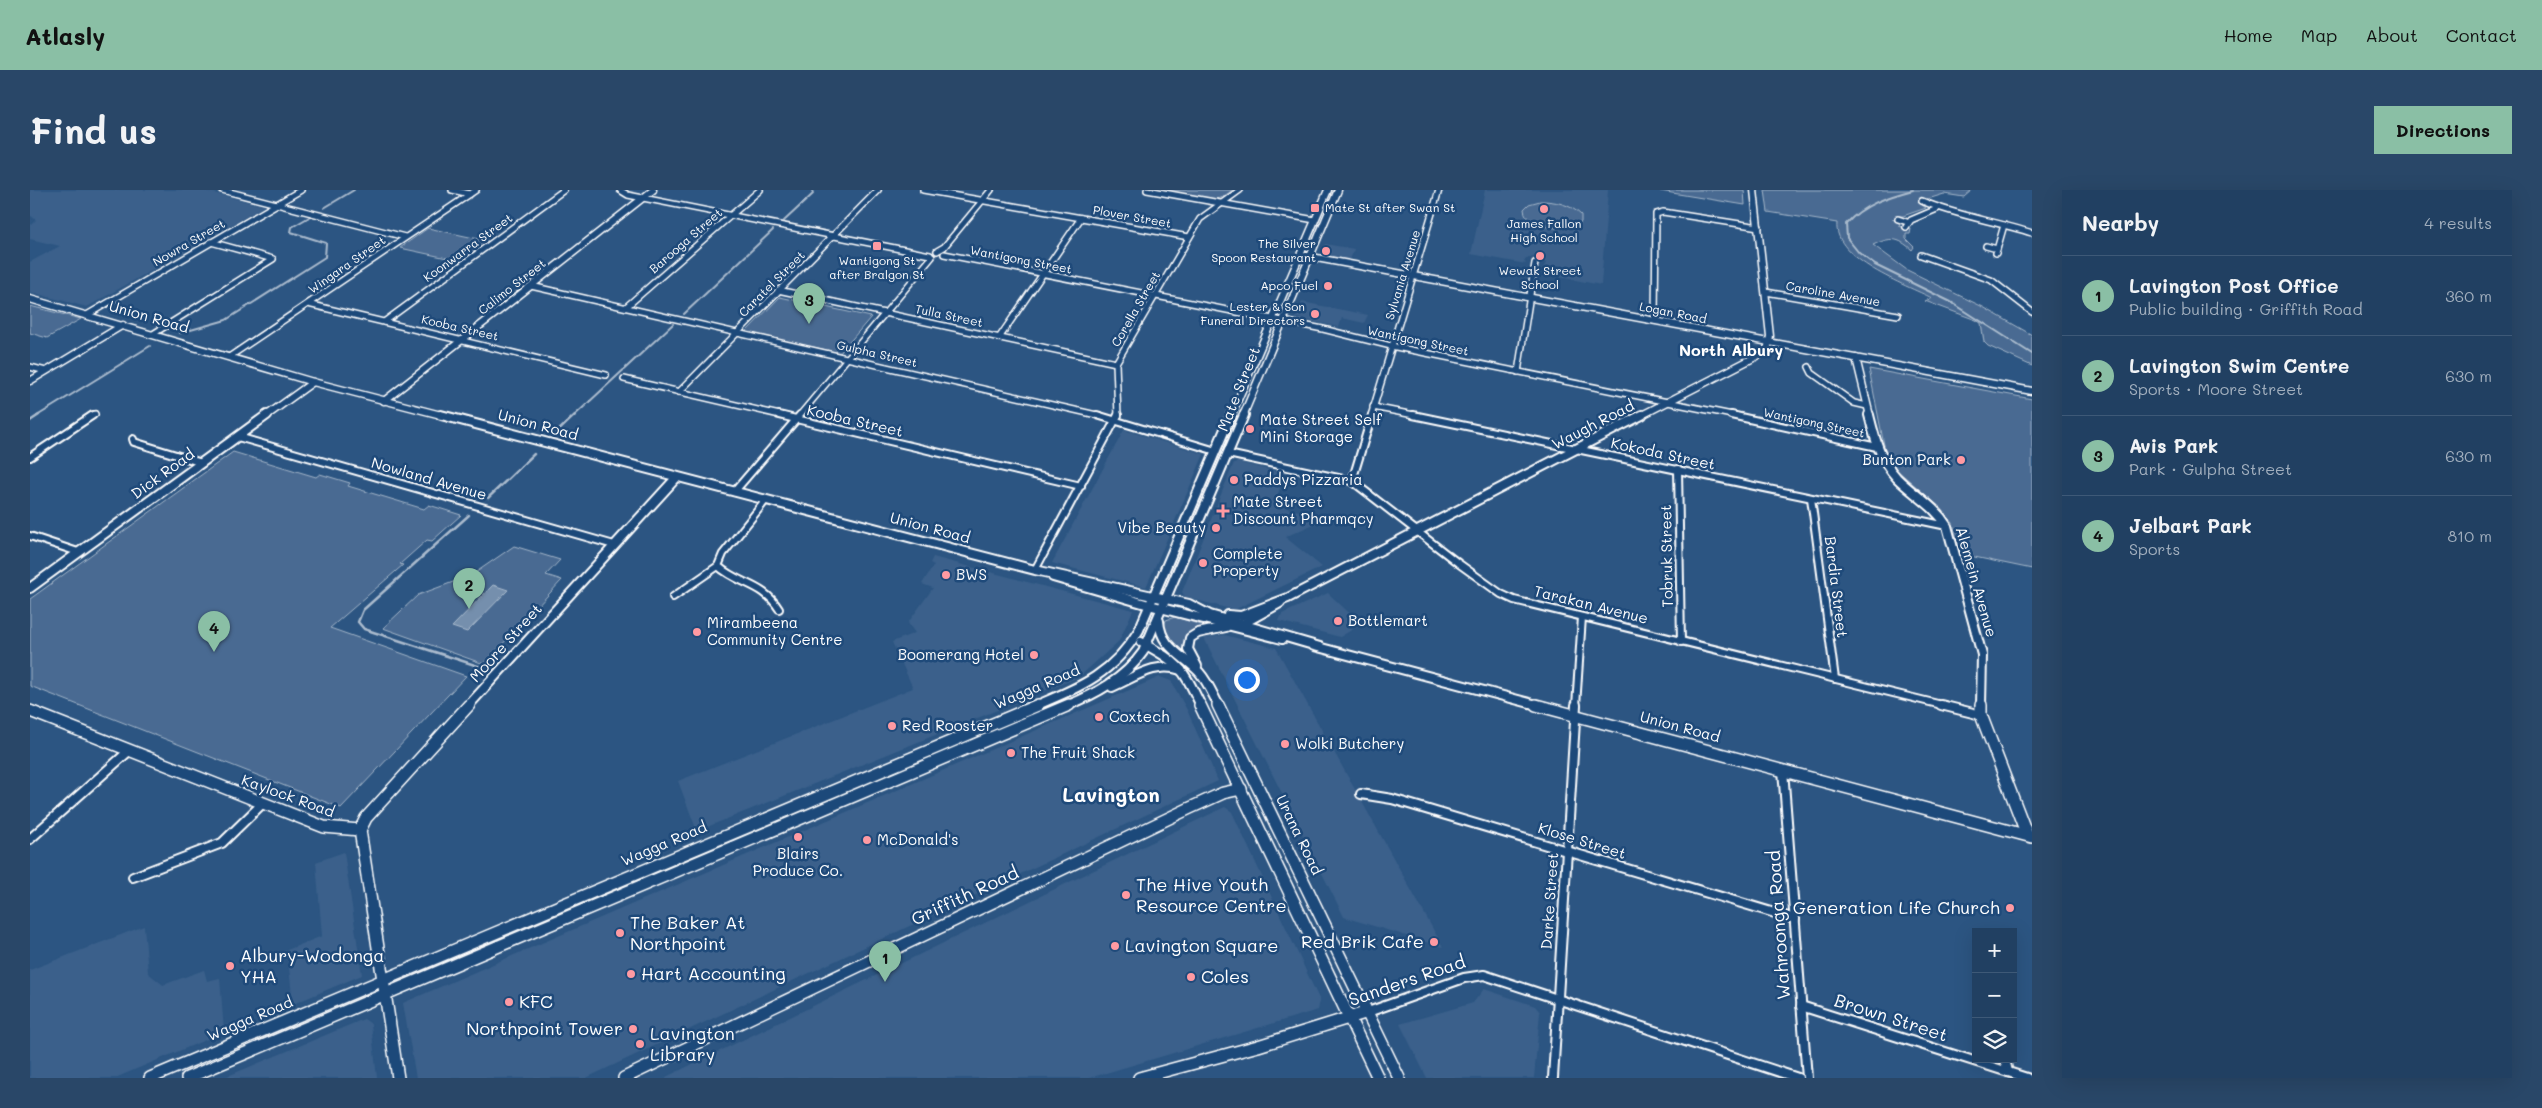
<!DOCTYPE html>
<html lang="en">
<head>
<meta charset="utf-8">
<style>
  body { margin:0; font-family:Mali,sans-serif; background:#294768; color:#f1f3f6 }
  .controls { position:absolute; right:15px; bottom:15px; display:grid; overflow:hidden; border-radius:0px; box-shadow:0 5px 20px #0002 }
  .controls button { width:45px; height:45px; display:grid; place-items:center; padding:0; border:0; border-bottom:1px solid #3e5977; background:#214062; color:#f1f3f6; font:25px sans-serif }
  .you { position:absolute; left:1216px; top:489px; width:18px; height:18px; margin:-12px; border:4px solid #fff; border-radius:50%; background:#1a73e8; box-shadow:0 0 0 8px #1a73e833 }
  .badge { display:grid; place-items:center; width:32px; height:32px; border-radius:50%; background:#8abfa5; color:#111; font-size:16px; font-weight:700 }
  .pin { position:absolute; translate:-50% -41px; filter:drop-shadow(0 1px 2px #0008) }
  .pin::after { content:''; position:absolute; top:26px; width:18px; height:15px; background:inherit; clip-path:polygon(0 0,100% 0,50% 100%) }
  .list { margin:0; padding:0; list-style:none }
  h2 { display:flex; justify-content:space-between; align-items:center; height:65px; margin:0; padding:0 20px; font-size:21px }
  h2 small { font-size:16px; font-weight:400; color:#a2afbe }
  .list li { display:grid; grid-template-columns:32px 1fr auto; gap:15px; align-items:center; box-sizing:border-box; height:80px; padding:0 20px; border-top:1px solid #3e5977 }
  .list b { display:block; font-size:19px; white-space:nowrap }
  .list p { margin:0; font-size:16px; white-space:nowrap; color:#a2afbe }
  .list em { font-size:16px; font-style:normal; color:#a2afbe }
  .icon { flex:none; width:28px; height:28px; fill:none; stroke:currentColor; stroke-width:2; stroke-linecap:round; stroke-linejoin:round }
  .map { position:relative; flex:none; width:2002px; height:888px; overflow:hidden; border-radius:0px }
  header { display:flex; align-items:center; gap:30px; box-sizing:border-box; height:70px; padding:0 25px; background:#8abfa5; color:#111 }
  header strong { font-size:24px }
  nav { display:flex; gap:28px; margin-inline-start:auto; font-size:18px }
  .intro { display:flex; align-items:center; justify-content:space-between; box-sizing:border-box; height:120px; padding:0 30px }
  h1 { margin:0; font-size:35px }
  .button { padding:12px 22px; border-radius:0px; background:#8abfa5; color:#111; font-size:18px; font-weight:700 }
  main { display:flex; gap:30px; padding:0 30px }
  aside { flex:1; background:#214062; border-radius:0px; box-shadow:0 5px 20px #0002 }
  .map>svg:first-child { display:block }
</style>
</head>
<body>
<header>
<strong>Atlasly</strong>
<nav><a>Home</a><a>Map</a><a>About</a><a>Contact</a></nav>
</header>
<div class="intro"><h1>Find us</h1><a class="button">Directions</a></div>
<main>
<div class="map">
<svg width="2002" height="888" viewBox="0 0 2002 888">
  <rect width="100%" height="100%" fill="#2c5582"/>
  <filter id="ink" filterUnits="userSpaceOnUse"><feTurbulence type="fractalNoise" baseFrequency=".02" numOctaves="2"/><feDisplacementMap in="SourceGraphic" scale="10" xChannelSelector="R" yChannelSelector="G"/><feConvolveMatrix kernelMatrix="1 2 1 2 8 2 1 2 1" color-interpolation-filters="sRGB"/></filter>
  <g filter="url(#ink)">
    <g fill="#3b618b">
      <polygon points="0,0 172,0 235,16 57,117 0,102 0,72 30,56 0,49 0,36 6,30 0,25"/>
      <polygon points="1455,0 1578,0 1571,95 1514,84 1513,78 1516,73 1506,67 1496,68 1494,71 1496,74 1441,64"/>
      <polygon points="1295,54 1324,59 1320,70 1291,65"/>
      <polygon points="1272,112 1338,125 1334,133 1312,128 1309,137 1265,128"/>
      <polygon points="1094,240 1174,264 1116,397 1022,373"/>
      <polygon points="1208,272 1255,284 1244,315 1297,328 1255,347 1292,377 1204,420 1155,407 1152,402 1194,297 1204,273"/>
      <polygon points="903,367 1103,420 1089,451 1049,487 667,641 648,591 883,498 862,452 885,443 878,433 903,398 892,394 904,375 900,373"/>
      <polygon points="1298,403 1331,434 1310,447 1249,431 1252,424"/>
      <polygon points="1194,445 1246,458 1413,757 1314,727 1174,448"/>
      <polygon points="1130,487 1141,491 1157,520 1188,591 556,888 386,888 373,813"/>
      <polygon points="1195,617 1202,622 1290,811 1288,820 1059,888 634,888"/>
      <polygon points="314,662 332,785 263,814 257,760 292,746 286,672"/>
      <polygon points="114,736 118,783 133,795 174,780 177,791 190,788 194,842 85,888 0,888 0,780"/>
      <polygon points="1454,799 1505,816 1510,822 1504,888 1397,888 1370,834 1443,813"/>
      <polygon points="334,829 341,834 347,888 193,888"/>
    </g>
    <g fill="#486b92" stroke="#a4b5c8">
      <polygon points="1134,0 1203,0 1191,8 1185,9"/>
      <polygon points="1630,0 1714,0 1715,15 1630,1"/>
      <path d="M1735,0H1942L1934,7L1914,4L1888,12L1896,18L1873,26H1865L1862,29L1871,33L1869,36L1881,39L1880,44H1876V49L1884,57L1882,60C1868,47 1860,47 1843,55L1877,80L1953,117L2002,145V176L1958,156L1954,152L1951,133L1946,130L1895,111L1902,108C1876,95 1803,69 1807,33L1738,22Z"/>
      <path d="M1510,11C1525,11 1540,14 1551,25V32C1539,43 1495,39 1494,19L1499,14Z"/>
      <polygon points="398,38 458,51 431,71 370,58"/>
      <polygon points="750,107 841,127 810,163 716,142"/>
      <polygon points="0,116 51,129 17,148 0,143"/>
      <polygon points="1839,179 2002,209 2002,379 1930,364 1923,333 1912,319 1867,280 1855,260"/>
      <polygon points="203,262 286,287 290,284 320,293 318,296 394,319 399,315 431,325 402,351 397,350 370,374 373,375 300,438 436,486 311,618 0,496 0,409"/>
      <polygon points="484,356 530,370 516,385 532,390 454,474 353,438 388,405 442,385"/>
      <path d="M1145,427L1178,437L1166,440L1156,446L1153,456L1156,465C1144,457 1129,447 1136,430Z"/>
    </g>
    <polygon fill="#748fad" stroke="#acbcce" points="463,395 478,400 437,442 422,437"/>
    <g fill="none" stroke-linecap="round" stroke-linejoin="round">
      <g stroke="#acbcce" stroke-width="2">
        <path d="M1883,0C1857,7 1834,14 1816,34L1817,48L1829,63L1845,75L1921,112L2002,164"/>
        <polyline points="294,18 324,0"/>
        <polyline points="754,31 783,4 782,0"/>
        <polyline points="654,124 743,40"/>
        <polyline points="150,143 196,130 295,67 296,53 261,42 262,37 281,26"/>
        <polyline points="7,226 120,156"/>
        <polyline points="544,226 643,134"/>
      </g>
      <g stroke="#acbcce" stroke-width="2.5">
        <polyline points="0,231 9,225"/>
        <polyline points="523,246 545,225"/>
        <polyline points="458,308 504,264"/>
        <polyline points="439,325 333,420 328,432 334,439 451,477"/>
      </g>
      <g stroke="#fff" stroke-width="8">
        <g id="minor-far2">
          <polyline points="192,0 375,47"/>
          <polyline points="422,0 440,4"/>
          <polyline points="590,0 598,5 900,65"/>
          <polyline points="893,0 1159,47"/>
          <polyline points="1117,0 1285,30"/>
          <path d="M1892,11C1927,26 1965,31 2002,43"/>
          <polyline points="1868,29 1877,32"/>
          <polyline points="1876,37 1881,30 1907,19"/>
          <polyline points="1956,56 1967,59"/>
          <polyline points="907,61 914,57 961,0"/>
          <polyline points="1966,63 1974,35"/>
          <polyline points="914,64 1293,139 1361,156 1707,226"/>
          <polyline points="1891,65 1961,90 2002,122"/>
          <polyline points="501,96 1071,226"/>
          <polyline points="748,100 1086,173"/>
          <polyline points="1736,102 1868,125"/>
          <polyline points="278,114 576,185"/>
          <polyline points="596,117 730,0"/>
          <polyline points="57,125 271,0"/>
          <polyline points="1625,131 1626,24 1633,22 1729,37"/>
          <polyline points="354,132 534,0"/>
          <polyline points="123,144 243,69 181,52"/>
          <polyline points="969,148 1051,28"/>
          <polyline points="199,167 446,0"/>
          <polyline points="0,177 16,181"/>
          <polyline points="1779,177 1782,183 1824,213 1837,216"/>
          <polyline points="1488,182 1505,73"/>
          <polyline points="594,189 754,226"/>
          <polyline points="649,202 848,0"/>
          <polyline points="1343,217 1389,226"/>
          <polyline points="61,226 65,224"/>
          <polyline points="769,226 902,67"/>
          <polyline points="1088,226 1086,173 1170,29 1210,0"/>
          <polyline points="1341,226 1409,0"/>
        </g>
      </g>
      <g stroke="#fff" stroke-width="10">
        <g id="minor-far1">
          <polyline points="749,225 1051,296"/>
          <polyline points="1067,225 1186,261"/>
          <polyline points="1383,225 1917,336"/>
          <polyline points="1701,225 1847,257"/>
          <polyline points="208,247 584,355"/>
          <polyline points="103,249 104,252 172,273"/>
          <polyline points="1198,264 1322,291 1428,373 1471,404 1484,410 1916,516"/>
          <polyline points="0,267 63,225"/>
          <polyline points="1648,279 1651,452"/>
          <polyline points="1322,291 1342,225"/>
          <polyline points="704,302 770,225"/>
          <polyline points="1781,308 1805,489"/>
          <path d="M736,310L693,364L688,376C709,395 733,393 749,419"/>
          <polyline points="0,346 48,362"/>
          <polyline points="1005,380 1088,225"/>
          <polyline points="643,407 688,376"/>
          <polyline points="1546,516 1552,427"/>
        </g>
      </g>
      <g stroke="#fff" stroke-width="12">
        <g id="minor">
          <polyline points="1911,515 1951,525"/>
          <polyline points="1753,580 1777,888"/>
          <polyline points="1331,604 1362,609 1765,729"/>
          <polyline points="0,649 100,560"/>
          <polyline points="103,687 192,653 233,613"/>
          <polyline points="1771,816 1997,888"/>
          <polyline points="1338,822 1434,788 1454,785 1768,888"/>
          <polyline points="1975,869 1978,882"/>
          <polyline points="1523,888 1546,515"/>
        </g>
      </g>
      <g stroke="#fff" stroke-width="9">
        <g id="tertiary-far2">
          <polyline points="1826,168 1840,226"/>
          <polyline points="0,191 93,135"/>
          <polyline points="354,211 623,0"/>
          <polyline points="236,226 283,192"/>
        </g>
      </g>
      <g stroke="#fff" stroke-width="12">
        <g id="tertiary-far1">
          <path d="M1839,225C1845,249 1850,270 1867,288C1884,305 1904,315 1917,336L1952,465L1951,516"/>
          <polyline points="0,398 237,225"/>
          <polyline points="438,516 647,287"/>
        </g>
      </g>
      <g stroke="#fff" stroke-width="14">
        <g id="tertiary">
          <polyline points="1951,515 1951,525 1997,645"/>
          <polyline points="0,521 294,637 330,640"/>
          <polyline points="330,640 336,628 439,515"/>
          <polyline points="330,640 368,888"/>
          <polyline points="594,888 1158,619 1193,603 1211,599"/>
        </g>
      </g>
      <g stroke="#fff" stroke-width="9">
        <g id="secondary-far2">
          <polyline points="1276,66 2002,201"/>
          <polyline points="0,109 283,192 415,226"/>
          <polyline points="1201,226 1298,0"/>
          <polyline points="1213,226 1308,0"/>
          <polyline points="1610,226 1737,161 1740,146 1724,0"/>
        </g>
      </g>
      <g stroke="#fff" stroke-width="12">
        <g id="secondary-far1">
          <polyline points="411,225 1005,380 1159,414 1180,425 1290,457"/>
          <polyline points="1023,387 1119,415 1252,449"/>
          <polyline points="1198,425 1211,426 1258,408 1612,225"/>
          <path d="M1129,431C1131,458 1152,464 1169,482C1178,492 1183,505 1189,516"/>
          <polyline points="1214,433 1250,413"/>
          <path d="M1111,452C1150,474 1152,476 1171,516"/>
          <polyline points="1284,456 1511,516"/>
          <polyline points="1167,476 1158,459 1160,448 1168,443 1196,437"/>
          <path d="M1082,497C1105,487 1126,471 1151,480"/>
          <path d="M1005,516C1050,497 1083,484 1109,440L1201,225"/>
          <path d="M1036,516C1066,504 1094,489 1113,462L1214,225"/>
        </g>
      </g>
      <g stroke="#fff" stroke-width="14">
        <g id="secondary">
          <polyline points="1170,515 1348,888"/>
          <polyline points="1188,515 1369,888"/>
          <polyline points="1506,515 2002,647"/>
          <polyline points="120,888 1008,515"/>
          <polyline points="157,888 1039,515"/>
          <polyline points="1109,888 1228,856 1338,822"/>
        </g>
      </g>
      <use href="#minor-far2" stroke="#1f4a7a" stroke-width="5"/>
      <use href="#minor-far1" stroke="#1f4a7a" stroke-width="6"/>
      <use href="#minor" stroke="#1f4a7a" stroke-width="8"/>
      <use href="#tertiary-far2" stroke="#1f4a7a" stroke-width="6"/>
      <use href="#tertiary-far1" stroke="#1f4a7a" stroke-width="8"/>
      <use href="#tertiary" stroke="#1f4a7a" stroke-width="11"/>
      <use href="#secondary-far2" stroke="#1f4a7a" stroke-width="6"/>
      <use href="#secondary-far1" stroke="#1f4a7a" stroke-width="8"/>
      <use href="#secondary" stroke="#1f4a7a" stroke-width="11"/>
    </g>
  </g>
  <g fill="#ff9aa2" stroke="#1f4a7a" stroke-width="2">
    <rect x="1280" y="13" width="10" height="10" rx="2.5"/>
    <circle cx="1514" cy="19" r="5"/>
    <rect x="842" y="51" width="10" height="10" rx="2.5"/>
    <circle cx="1296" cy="61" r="5"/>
    <circle cx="1510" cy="66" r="5"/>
    <circle cx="1298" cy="96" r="5"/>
    <circle cx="1285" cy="124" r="5"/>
    <circle cx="1220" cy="239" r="5"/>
    <circle cx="1931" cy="270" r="5"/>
    <circle cx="1204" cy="290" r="5"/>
    <path d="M1190.5 313.5h5v5h5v5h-5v5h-5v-5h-5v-5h5z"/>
    <circle cx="1186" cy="338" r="5"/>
    <circle cx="1173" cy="373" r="5"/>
    <circle cx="916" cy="385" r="5"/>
    <circle cx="1308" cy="431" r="5"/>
    <circle cx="667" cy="442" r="5"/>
    <circle cx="1004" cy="465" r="5"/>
    <circle cx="1069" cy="527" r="5"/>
    <circle cx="862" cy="536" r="5"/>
    <circle cx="1255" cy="554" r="5"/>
    <circle cx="981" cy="563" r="5"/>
    <circle cx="768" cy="647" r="5"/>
    <circle cx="837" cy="650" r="5"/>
    <circle cx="1096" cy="705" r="5"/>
    <circle cx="1980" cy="718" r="5"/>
    <circle cx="590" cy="743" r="5"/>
    <circle cx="1404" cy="752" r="5"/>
    <circle cx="1085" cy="756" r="5"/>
    <circle cx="200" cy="776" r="5"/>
    <circle cx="601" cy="784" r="5"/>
    <circle cx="1161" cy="787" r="5"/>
    <circle cx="479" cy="812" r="5"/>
    <circle cx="603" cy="839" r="5"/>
    <circle cx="610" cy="854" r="5"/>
  </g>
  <g text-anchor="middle" stroke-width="5" stroke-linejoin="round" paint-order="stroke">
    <g font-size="12" fill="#fff" stroke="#1f4a7a">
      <text x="1295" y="22" text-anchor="start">Mate St after Swan St</text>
      <text x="1514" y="38">James Fallon<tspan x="1514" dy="14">High School</tspan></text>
      <text x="1286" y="58" text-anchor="end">The Silver<tspan x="1286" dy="14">Spoon Restaurant</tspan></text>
      <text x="847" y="75">Wantigong St<tspan x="847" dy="14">after Bralgon St</tspan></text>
      <text x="1510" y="85">Wewak Street<tspan x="1510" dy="14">School</tspan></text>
      <text x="1288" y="100" text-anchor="end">Apco Fuel</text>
      <text x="1275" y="121" text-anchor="end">Lester &amp; Son<tspan x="1275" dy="14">Funeral Directors</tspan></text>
    </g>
    <g font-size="12" fill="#fff" stroke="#1f4a7a">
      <text transform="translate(1102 27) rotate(10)" y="4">Plover Street</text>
      <text transform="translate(656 51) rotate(-41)" y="4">Barooga Street</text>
      <text transform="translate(159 53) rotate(-30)" y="4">Nowra Street</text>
      <text transform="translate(438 58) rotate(-36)" y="4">Koonwarra Street</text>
      <text transform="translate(991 70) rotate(11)" y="4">Wantigong Street</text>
      <text transform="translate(317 75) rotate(-35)" y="4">Wingara Street</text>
      <text transform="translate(1373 85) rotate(-73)" y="4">Sylvania Avenue</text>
      <text transform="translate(742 94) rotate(-45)" y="4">Caratel Street</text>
      <text transform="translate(482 97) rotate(-38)" y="4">Calimo Street</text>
      <text transform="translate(1803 104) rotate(10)" y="4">Caroline Avenue</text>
      <text transform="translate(1106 119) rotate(-60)" y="4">Corella Street</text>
      <text transform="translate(1643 123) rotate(11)" y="4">Logan Road</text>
      <text transform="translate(919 126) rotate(12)" y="4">Tulla Street</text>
      <text transform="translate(430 138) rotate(13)" y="4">Kooba Street</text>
      <text transform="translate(1388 151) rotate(12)" y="4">Wantigong Street</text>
      <text transform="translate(847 164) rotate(13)" y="4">Gulpha Street</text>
      <text transform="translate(1784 233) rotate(12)" y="4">Wantigong Street</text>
    </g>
    <g font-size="15" fill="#fff" stroke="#1f4a7a">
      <text transform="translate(119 127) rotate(16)" y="5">Union Road</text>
      <text transform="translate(1209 199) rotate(-68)" y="5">Mate Street</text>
      <text transform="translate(825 231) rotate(13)" y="5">Kooba Street</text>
      <text transform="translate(508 235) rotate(15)" y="5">Union Road</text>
      <text transform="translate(1563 235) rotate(-27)" y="5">Waugh Road</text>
      <text transform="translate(1633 264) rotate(12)" y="5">Kokoda Street</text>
      <text transform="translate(133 284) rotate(-36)" y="5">Dick Road</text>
      <text transform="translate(399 289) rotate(16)" y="5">Nowland Avenue</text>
      <text transform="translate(900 338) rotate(15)" y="5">Union Road</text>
      <text transform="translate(1637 366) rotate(-91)" y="5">Tobruk Street</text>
      <text transform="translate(1946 392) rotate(74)" y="5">Alemein Avenue</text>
      <text transform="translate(1806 397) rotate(83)" y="5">Bardia Street</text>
      <text transform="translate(1561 415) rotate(14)" y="5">Tarakan Avenue</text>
      <text transform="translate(476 453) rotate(-48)" y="5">Moore Street</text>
      <text transform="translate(1007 497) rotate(-23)" y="5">Wagga Road</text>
      <text transform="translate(1650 537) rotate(15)" y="5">Union Road</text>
      <text transform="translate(258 606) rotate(20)" y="5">Kaylock Road</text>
      <text transform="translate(1269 645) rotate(64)" y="5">Urana Road</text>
      <text transform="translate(1552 651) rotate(17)" y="5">Klose Street</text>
      <text transform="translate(634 654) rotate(-23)" y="5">Wagga Road</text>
      <text transform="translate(1520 711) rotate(-86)" y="5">Darke Street</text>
      <text transform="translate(220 829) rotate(-23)" y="5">Wagga Road</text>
    </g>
    <g font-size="15" fill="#fff" stroke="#1f4a7a" text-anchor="start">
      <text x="1230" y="235">Mate Street Self<tspan x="1230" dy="17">Mini Storage</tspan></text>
      <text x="1921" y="275" text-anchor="end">Bunton Park</text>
      <text x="1214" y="295">Paddys Pizzaria</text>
      <text x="1203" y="317">Mate Street<tspan x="1203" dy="17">Discount Pharmqcy</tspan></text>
      <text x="1176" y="343" text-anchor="end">Vibe Beauty</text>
      <text x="1183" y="369">Complete<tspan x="1183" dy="17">Property</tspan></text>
      <text x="926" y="390">BWS</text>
      <text x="1318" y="436">Bottlemart</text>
      <text x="677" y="438">Mirambeena<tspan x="677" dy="17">Community Centre</tspan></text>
      <text x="994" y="470" text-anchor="end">Boomerang Hotel</text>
      <text x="1079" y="532">Coxtech</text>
      <text x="872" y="541">Red Rooster</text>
      <text x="1265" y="559">Wolki Butchery</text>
      <text x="991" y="568">The Fruit Shack</text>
      <text x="847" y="655">McDonald's</text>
      <text x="768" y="669" text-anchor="middle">Blairs<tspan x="768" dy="17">Produce Co.</tspan></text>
    </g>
    <g font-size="16" font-weight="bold" fill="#fff" stroke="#1f4a7a">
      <text x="1701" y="166">North Albury</text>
    </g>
    <g font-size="18" fill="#fff" stroke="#1f4a7a" text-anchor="start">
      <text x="1106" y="701">The Hive Youth<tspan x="1106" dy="21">Resource Centre</tspan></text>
      <text x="1970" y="724" text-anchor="end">Generation Life Church</text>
      <text x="600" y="739">The Baker At<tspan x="600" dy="21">Northpoint</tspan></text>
      <text x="1394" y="758" text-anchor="end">Red Brik Cafe</text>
      <text x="1095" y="762">Lavington Square</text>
      <text x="210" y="772">Albury-Wodonga<tspan x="210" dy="21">YHA</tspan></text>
      <text x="611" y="790">Hart Accounting</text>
      <text x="1171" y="793">Coles</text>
      <text x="489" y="818">KFC</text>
      <text x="593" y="845" text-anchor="end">Northpoint Tower</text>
      <text x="620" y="850">Lavington<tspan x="620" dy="21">Library</tspan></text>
    </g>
    <g font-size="18" fill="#fff" stroke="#1f4a7a">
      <text transform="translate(935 706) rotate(-25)" y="6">Griffith Road</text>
      <text transform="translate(1749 735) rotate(-94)" y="6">Wahroonga Road</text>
      <text transform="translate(1377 791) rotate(-19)" y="6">Sanders Road</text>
      <text transform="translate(1861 828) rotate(18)" y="6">Brown Street</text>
    </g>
    <g font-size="20" font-weight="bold" fill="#fff" stroke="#1f4a7a">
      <text x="1081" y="612">Lavington</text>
    </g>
  </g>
</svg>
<div class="controls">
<button>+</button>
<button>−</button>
<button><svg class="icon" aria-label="layers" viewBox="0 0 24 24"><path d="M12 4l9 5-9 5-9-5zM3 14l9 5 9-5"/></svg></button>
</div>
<div class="you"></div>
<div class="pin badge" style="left:855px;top:792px">1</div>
<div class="pin badge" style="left:439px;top:419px">2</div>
<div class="pin badge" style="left:779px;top:134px">3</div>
<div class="pin badge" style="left:184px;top:462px">4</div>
</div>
<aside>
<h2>Nearby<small>4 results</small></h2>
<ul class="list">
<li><span class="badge">1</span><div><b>Lavington Post Office</b><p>Public building · Griffith Road</p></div><em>360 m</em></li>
<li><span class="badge">2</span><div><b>Lavington Swim Centre</b><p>Sports · Moore Street</p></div><em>630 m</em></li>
<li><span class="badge">3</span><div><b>Avis Park</b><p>Park · Gulpha Street</p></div><em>630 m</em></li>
<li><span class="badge">4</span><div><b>Jelbart Park</b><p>Sports</p></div><em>810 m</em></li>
</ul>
</aside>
</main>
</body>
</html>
